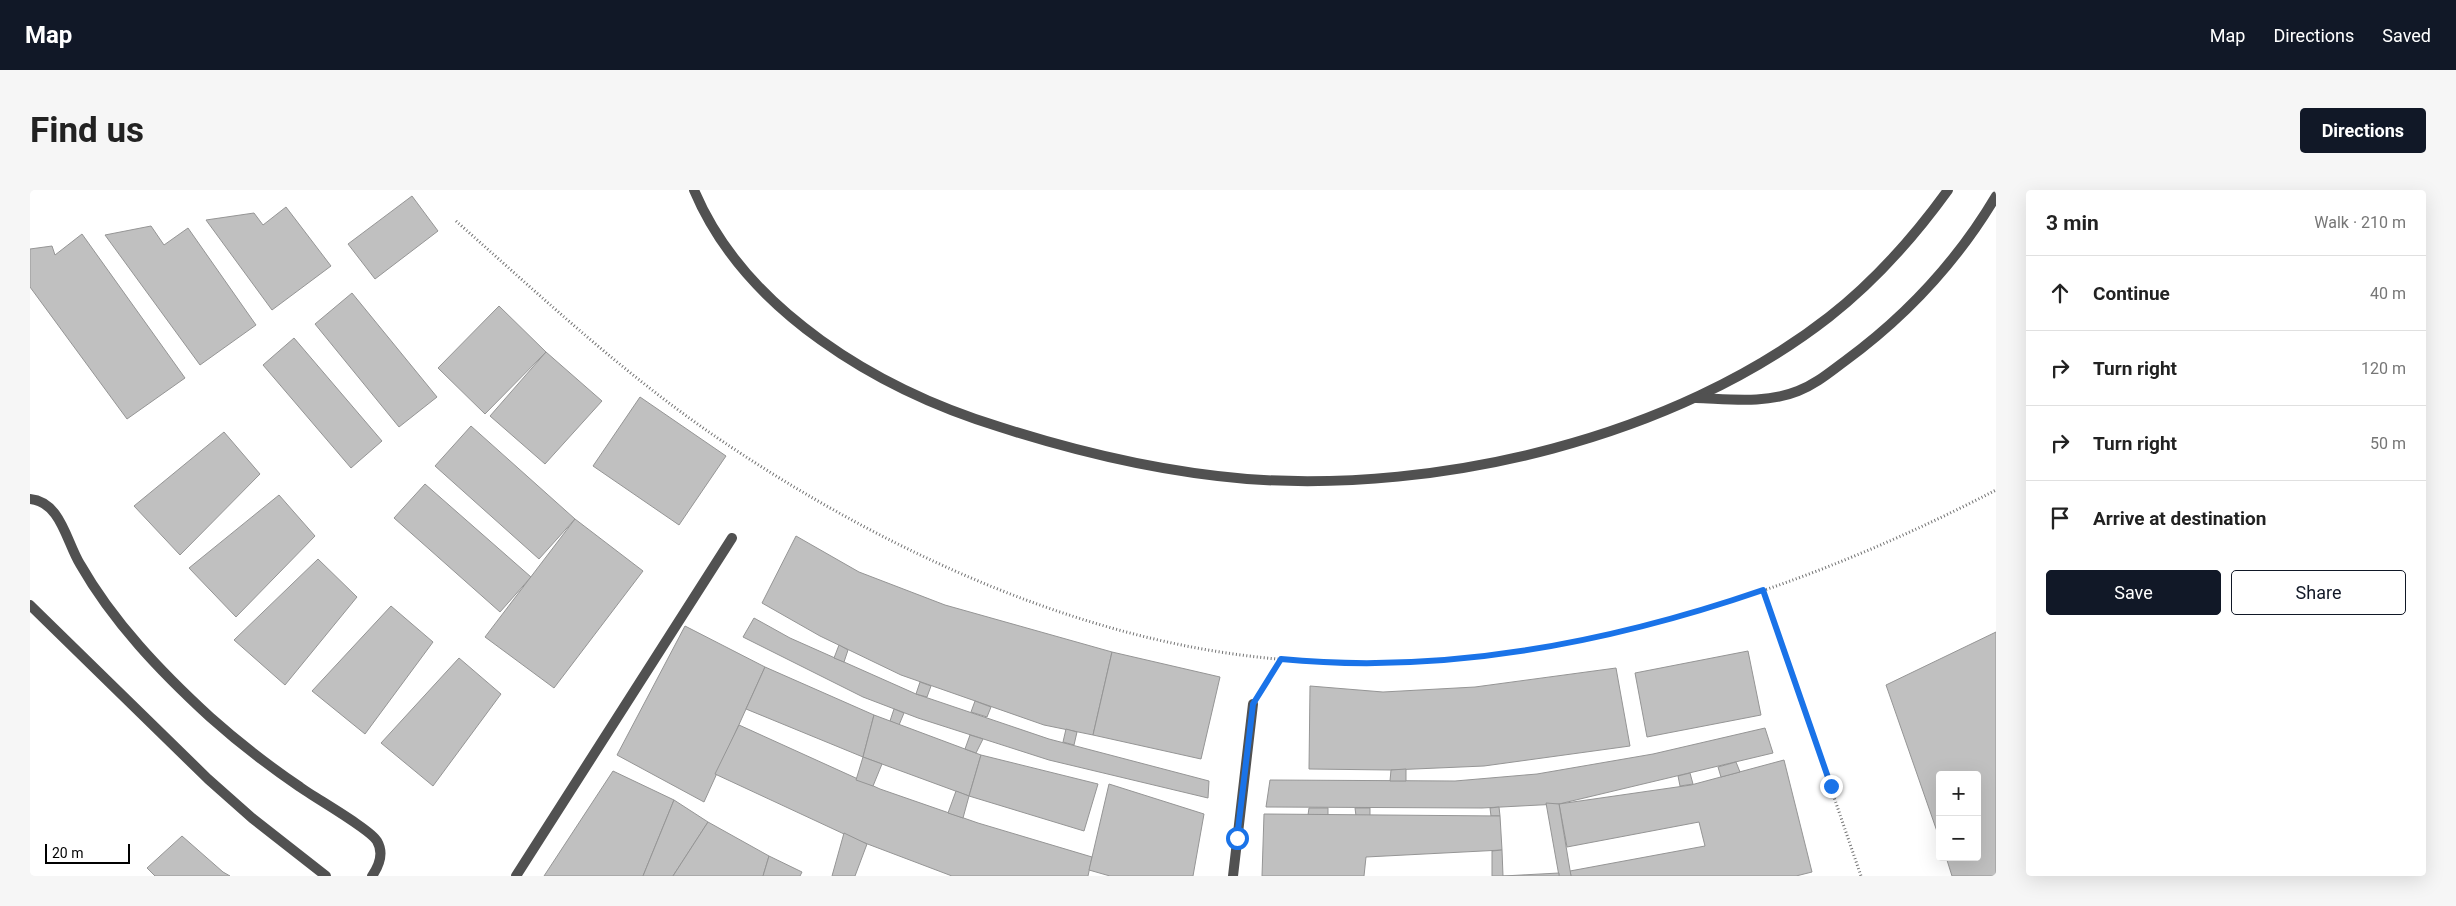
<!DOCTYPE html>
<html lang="en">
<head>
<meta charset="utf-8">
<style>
  body { margin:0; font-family:Roboto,sans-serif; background:#f6f6f6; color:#222 }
  .controls { position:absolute; right:15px; bottom:15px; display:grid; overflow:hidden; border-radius:5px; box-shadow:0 5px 20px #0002 }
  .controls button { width:45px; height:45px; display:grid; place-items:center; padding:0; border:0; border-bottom:1px solid #e0e0e0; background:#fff; color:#222; font:25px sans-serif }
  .scale { position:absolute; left:15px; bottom:12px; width:85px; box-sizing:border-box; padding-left:5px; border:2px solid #000; border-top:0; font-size:14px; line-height:18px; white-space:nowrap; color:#000; -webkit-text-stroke:4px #fff; paint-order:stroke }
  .stop { position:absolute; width:15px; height:15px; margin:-11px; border:4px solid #1a73e8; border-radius:50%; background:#fff }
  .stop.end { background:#1a73e8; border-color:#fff; box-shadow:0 1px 5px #0008 }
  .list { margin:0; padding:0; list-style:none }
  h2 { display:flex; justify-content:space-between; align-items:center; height:65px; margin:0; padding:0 20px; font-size:21px }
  h2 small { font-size:16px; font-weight:400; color:#767676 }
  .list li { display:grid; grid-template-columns:32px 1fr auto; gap:15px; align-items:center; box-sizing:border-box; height:75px; padding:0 20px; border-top:1px solid #e0e0e0 }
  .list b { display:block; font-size:19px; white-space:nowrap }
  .list em { font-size:16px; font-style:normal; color:#767676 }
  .actions { display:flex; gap:10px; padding:15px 20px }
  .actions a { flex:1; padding:11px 0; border:1px solid #111827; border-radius:5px; text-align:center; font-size:18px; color:#111827 }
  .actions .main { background:#111827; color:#fff }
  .icon { flex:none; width:28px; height:28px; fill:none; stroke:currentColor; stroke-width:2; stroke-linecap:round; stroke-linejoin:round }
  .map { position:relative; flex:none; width:1966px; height:686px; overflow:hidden; border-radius:5px }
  header { display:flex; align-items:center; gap:30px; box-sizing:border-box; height:70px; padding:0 25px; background:#111827; color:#fff }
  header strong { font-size:24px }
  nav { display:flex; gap:28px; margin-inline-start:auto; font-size:18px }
  .intro { display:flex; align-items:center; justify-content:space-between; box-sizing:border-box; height:120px; padding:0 30px }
  h1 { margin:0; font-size:35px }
  .button { padding:12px 22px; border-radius:5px; background:#111827; color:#fff; font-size:18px; font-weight:700 }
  main { display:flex; gap:30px; padding:0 30px }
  aside { flex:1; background:#fff; border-radius:5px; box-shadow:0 5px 20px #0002 }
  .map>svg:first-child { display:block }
</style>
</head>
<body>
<header>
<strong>Map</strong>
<nav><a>Map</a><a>Directions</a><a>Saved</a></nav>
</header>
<div class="intro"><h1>Find us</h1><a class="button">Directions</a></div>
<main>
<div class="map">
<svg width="1966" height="686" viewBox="0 0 1966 686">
  <rect width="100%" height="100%" fill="#fff"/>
  <g fill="#c0c0c0" stroke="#959595">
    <polygon points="382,6 408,41 345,89 318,54"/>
    <polygon points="256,17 301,76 242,120 176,30 224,23 233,35"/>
    <polygon points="121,36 134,55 158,38 226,135 170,175 75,45"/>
    <polygon points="52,44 155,188 97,229 0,97 0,59 22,56 25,65"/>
    <polygon points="322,103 407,207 369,237 285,134"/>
    <polygon points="469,116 516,162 455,224 408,178"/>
    <polygon points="264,148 352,251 321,278 233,175"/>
    <polygon points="516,162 572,211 515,274 460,226"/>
    <polygon points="610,207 696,266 649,335 563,276"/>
    <polygon points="441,236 545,329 509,369 405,276"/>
    <polygon points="194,242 230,284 150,365 104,316"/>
    <polygon points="395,294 501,387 470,422 364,328"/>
    <polygon points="249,305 285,346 206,427 159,378"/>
    <polygon points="545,329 613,381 524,498 455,447"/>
    <polygon points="766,346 829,382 915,415 1082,462 1063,545 1014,535 871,485 790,446 732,413"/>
    <polygon points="288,369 327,407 255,495 204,450"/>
    <polygon points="361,416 403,452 335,544 282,501"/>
    <polygon points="724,428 760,448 886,504 1019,549 1179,591 1178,608 1019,570 888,528 833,507 713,447"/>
    <polygon points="655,436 735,477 674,612 587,565"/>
    <polygon points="1966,442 1966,686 1922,686 1916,667 1947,667 1947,585 1910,585 1910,650 1856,495"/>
    <polygon points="809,455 818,460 814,472 804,468"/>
    <polygon points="1718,461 1731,525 1617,547 1605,483"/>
    <polygon points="1082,462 1190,487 1171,569 1063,545"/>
    <polygon points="429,468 471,504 403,596 351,553"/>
    <polygon points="735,477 844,525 833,567 716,519"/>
    <polygon points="1586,478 1600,556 1454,576 1361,580 1279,579 1280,496 1353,502 1445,497"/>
    <polygon points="890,492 901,496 897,507 886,504"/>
    <polygon points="945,511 961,517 957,527 941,522"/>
    <polygon points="864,519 874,523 869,535 860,531"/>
    <polygon points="844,525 951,565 939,606 833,567"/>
    <polygon points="709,535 850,599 948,633 1062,667 1058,686 922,686 827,650 685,584"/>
    <polygon points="1735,538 1743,563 1529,614 1452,618 1236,617 1240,590 1425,591 1507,584 1623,564"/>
    <polygon points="1036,539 1047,542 1044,555 1033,552"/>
    <polygon points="940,545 953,549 946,563 935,559"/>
    <polygon points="951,565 1068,594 1054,641 939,606"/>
    <polygon points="833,567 852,574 843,596 826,590"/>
    <polygon points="1754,570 1782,682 1766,686 1541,686 1540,681 1675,656 1669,632 1537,657 1529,614 1661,595"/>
    <polygon points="1706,572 1710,582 1691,587 1688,577"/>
    <polygon points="1376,579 1376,591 1360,591 1361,580"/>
    <polygon points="583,581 644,610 613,686 514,686"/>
    <polygon points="1660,583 1663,594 1650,596 1648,586"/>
    <polygon points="1079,594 1174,624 1163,686 1080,686 1059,680"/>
    <polygon points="926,601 939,606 933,628 918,623"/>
    <polygon points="644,610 678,632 643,686 613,686"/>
    <polygon points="1516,613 1529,614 1541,686 1529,686"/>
    <polygon points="1469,617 1470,626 1461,626 1460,618"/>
    <polygon points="1279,618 1298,618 1298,625 1278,625"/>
    <polygon points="1325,618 1340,618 1340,626 1326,626"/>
    <polygon points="1234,624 1470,626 1472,660 1336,667 1334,686 1232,686"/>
    <polygon points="678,632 739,666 733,686 643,686"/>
    <polygon points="814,643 837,654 825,686 802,686"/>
    <polygon points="152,646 193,682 200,686 125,686 117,678"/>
    <polygon points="1472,660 1473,686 1462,686 1462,661"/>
    <polygon points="739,666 772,682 770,686 733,686"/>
    <polygon points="1529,683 1529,686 1473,686"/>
  </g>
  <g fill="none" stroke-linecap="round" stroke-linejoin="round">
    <g stroke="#737373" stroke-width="3" stroke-dasharray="1 2.5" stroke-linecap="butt">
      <path d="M426,31C513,108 598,188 695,253C847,355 1029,441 1211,465C1469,499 1739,418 1966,300"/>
      <polyline points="1733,400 1831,686"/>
      <polyline points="1233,498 1251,469"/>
    </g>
    <g stroke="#515151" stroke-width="10">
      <path d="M664,0C715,121 849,200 970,237C1051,263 1132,282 1217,289C1411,303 1644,248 1799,127C1845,91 1884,47 1918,0"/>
      <path d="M1666,208C1699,209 1736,214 1768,201C1786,194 1800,182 1815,171C1875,127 1928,70 1966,6"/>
      <path d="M0,309C31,312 36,351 50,374C83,432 131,482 180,527C208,552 239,576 270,597C285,608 340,639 347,651C354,663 349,676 342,686"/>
      <polyline points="0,415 178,589 222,628 296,686"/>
      <polyline points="486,686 702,348"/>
      <polyline points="1203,686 1223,514"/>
    </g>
  </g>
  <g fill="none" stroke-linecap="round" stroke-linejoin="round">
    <path stroke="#1a73e8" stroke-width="6" d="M1207,648L1223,514L1251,469C1414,485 1579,453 1733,400L1801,596"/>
  </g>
</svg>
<div class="controls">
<button>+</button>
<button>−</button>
</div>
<div class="scale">20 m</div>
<div class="stop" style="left:1207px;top:648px"></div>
<div class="stop end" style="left:1801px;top:596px"></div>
</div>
<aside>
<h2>3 min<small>Walk · 210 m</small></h2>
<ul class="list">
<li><svg class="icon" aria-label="ahead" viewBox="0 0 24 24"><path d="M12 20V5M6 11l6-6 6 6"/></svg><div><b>Continue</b></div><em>40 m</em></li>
<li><svg class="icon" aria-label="right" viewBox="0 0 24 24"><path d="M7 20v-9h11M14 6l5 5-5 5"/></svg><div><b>Turn right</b></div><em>120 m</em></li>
<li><svg class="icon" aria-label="right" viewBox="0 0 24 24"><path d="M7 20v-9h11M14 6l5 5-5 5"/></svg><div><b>Turn right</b></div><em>50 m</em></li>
<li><svg class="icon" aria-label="arrive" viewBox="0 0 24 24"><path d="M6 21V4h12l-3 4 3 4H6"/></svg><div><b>Arrive at destination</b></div></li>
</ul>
<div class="actions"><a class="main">Save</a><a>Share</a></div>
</aside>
</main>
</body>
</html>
